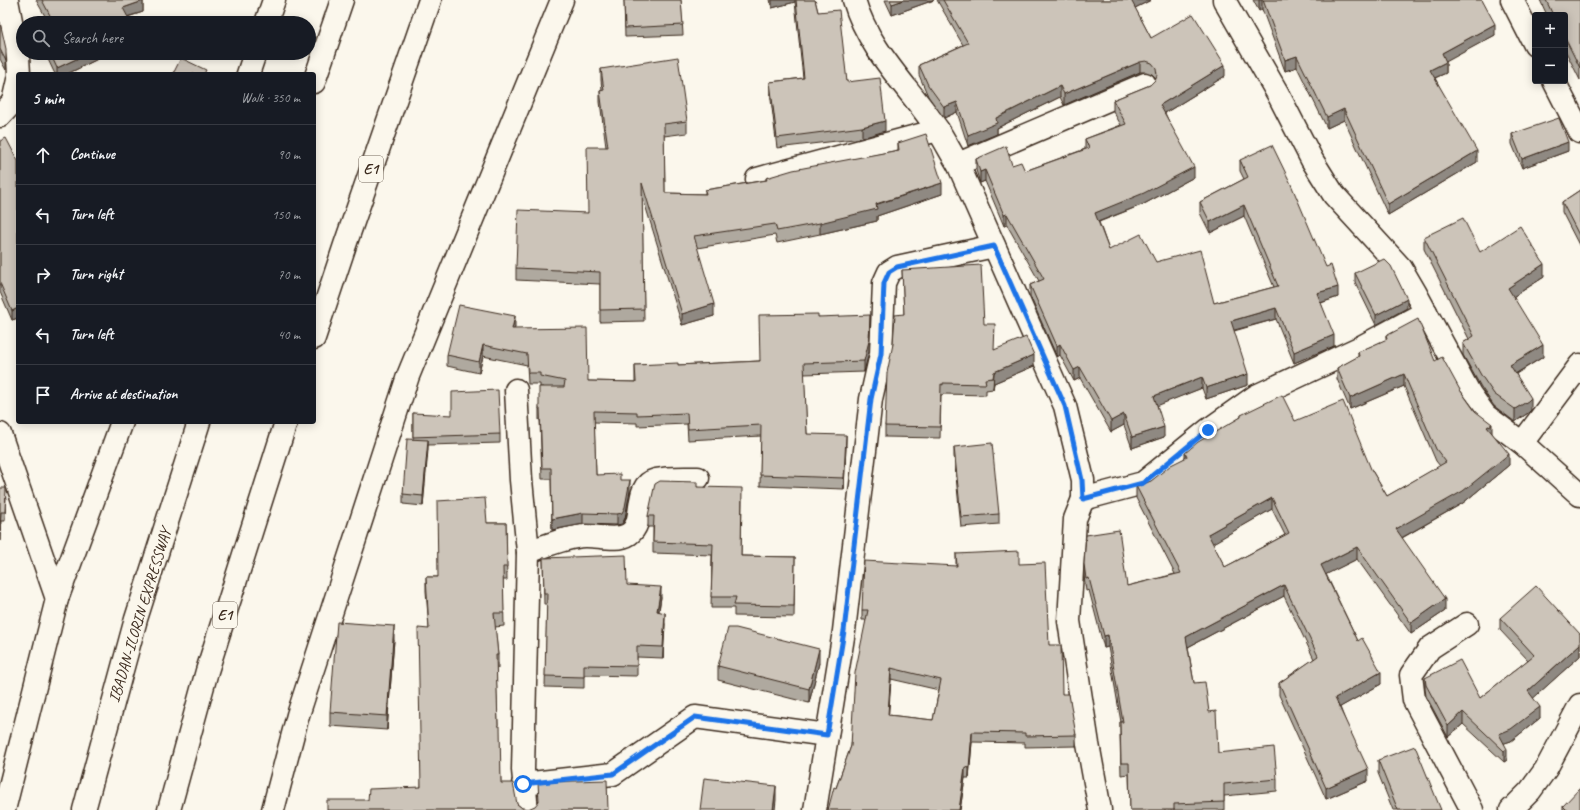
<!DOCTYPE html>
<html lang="en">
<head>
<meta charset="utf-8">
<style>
  body { margin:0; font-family:Caveat,sans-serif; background:#242831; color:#f1f3f6 }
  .controls { position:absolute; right:12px; top:12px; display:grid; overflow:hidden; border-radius:4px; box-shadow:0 2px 10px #0003 }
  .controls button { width:36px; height:36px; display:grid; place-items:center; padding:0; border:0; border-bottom:1px solid #363941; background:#171b24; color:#f1f3f6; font:20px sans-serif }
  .stop { position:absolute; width:12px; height:12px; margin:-9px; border:3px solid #1a73e8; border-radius:50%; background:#fff }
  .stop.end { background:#1a73e8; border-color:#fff; box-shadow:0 1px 4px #0008 }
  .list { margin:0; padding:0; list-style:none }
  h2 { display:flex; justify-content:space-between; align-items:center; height:52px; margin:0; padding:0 16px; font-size:17px }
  h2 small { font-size:13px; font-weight:400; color:#9ea1a6 }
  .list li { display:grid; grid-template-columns:26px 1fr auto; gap:12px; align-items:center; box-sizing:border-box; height:60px; padding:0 16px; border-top:1px solid #363941 }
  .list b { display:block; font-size:15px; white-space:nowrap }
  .list em { font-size:13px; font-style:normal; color:#9ea1a6 }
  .icon { flex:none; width:22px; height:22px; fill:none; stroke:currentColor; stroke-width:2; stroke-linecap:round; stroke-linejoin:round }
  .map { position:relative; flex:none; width:1580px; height:810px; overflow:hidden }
  .search { position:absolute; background:#171b24; box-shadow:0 2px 10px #0003; left:16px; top:16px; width:300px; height:44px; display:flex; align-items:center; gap:10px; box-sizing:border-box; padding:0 14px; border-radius:22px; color:#9ea1a6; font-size:15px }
  .panel { position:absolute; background:#171b24; box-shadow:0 2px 10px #0003; left:16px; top:72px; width:300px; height:352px; border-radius:4px }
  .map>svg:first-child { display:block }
</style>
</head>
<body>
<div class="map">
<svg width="1580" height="810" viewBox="0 0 1580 810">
  <rect width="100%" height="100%" fill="#fbf7ec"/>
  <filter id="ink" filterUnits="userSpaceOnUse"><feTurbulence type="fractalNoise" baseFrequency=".025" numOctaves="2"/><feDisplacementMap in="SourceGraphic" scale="8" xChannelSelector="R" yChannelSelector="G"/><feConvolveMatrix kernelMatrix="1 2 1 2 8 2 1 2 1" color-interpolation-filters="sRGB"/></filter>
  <g filter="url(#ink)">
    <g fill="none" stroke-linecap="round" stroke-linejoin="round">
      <g stroke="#3b2a1e" stroke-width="25">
        <g id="street">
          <polyline points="7,0 18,57 19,74"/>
          <path d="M854,0C869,51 909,87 938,130C945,141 951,153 958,164L1065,406L1083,480V499L1075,519L1069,621L1088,744L1100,810"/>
          <polyline points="1224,0 1278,94 1312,160 1334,195 1401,268 1415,292 1470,394 1485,415 1522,443 1580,495"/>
          <polyline points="1512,0 1535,45"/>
          <polyline points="266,23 274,0"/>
          <polyline points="248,74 255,53"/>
          <polyline points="1554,81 1580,132"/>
          <polyline points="0,116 13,102 18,80"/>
          <polyline points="958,164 1145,84"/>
          <polyline points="757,179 938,130"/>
          <polyline points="516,390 521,480 528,552 523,770 527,810"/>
          <polyline points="0,434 57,599"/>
          <polyline points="1522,443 1580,365"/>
          <polyline points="1083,499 1143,483 1208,430 1256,396 1361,347 1426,312"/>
          <path d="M528,552C546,546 565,537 584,536C597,535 617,542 629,534C647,522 632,486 656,480C667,477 687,478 698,478"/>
          <polyline points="1467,624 1430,648 1411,675 1414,700 1472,810"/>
          <polyline points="523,784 613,774 695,717 827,735"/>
          <polyline points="4,810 57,599 122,422"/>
          <polyline points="273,810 298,715 408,376 562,0"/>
          <polyline points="815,810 844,631 871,399 881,354 884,283 889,272 897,267 994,246"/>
          <polyline points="1511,810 1530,791 1546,769 1580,705"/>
        </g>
      </g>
      <g stroke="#3b2a1e" stroke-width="25">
        <g id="highway">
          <polyline points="314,82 342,0"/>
          <polyline points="314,338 345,245 430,0"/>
          <polyline points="84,810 136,619 199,422"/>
          <polyline points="169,810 207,671 286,422"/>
        </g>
      </g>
      <use href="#street" stroke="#fbf7ec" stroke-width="22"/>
      <use href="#highway" stroke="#fbf7ec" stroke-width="22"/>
    </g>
    <g fill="#afa99f" stroke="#3b2a1e" fill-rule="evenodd">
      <polygon points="36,0 143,0 143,12 128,17 131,23 49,23"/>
      <polygon points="624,0 681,0 683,35 625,37"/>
      <polygon points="770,0 815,0 818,12 847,82 885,131 862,138 777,148 770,92 770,82 803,78 795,2 772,8"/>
      <polygon points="885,0 934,0 892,15"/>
      <polygon points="937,0 1151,0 1135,8 1151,38 1225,76 1165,113 1194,177 1144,204 1099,222 1109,250 1156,262 1214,303 1274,287 1244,216 1210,233 1200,213 1200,202 1244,179 1240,171 1240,160 1338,297 1321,303 1334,346 1294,363 1276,319 1234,331 1248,385 1206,399 1202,388 1157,405 1164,437 1132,448 1124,425 1111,432 1080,378 1074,381 1060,355 1057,357 1030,296 1030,285 1039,281 1007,225 1004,226 985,181 980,183 976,170 976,159 1012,165 1025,171 1085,149 1085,139 1121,125 1113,111 1113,100 1150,85 1155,80 1156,78 1152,74 1146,72 1140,72 1064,105 1060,97 997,128 997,134 968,146 957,112 944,118 928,96 919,75 919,65 963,45"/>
      <polygon points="1253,0 1482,0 1495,35 1446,61 1446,73 1435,78 1477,162 1388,215 1344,120 1327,128 1297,67 1285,71 1262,9 1259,11"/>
      <polygon points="1540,0 1580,0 1580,80 1565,50 1565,15 1547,15"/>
      <polygon points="0,22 6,61 6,70 0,59"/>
      <polygon points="45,53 110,53 67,74 55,74"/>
      <polygon points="601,69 687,121 687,133 664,136 665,193 705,194 705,190 766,180 766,178 898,150 898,143 942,194 877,216 877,221 820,234 777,243 775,235 697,248 714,316 682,325 642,195 644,321 600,322 600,284 516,280 516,268 588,213 606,147 600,102 600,91 602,90 601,80"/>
      <polygon points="1512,134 1568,151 1522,168 1512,144"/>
      <polygon points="0,141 18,161 18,318 12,320 0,292"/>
      <polygon points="1580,190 1580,247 1562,212 1562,202"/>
      <polygon points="1424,237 1480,252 1544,277 1513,297 1543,357 1516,374 1531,410 1528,413 1515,422 1494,406 1481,387 1463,355 1463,343 1469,339 1424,249"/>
      <polygon points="902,270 984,324 994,350 1034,366 994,383 993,389 986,390 986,395 943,394 943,395 941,395 940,438 885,437 885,426 904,314"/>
      <polygon points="1355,273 1407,308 1376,325 1355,282"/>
      <polygon points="818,317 870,326 869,352 864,372 804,374 807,434 846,446 844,489 760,486 761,436 688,440 687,424 637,426 637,423 594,422 596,475 620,480 630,491 625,518 622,524 617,525 583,524 552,530 551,479 542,479 540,420 539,420 539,409 543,387 540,387 540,384 528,384 527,365 483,356 479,373 447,366 447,355 515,327 514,329 588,381 635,382 635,365 678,365 759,361"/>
      <path d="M1386,336L1435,361L1460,390L1492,433L1509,465L1463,503L1402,538L1445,611L1411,634L1357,559L1326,574L1358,641L1381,684L1340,707L1368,781L1326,799L1279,695V683L1314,659L1284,596L1188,647L1194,683L1209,712L1218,753L1277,779V791L1224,796V810H1130L1129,774L1121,775L1120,734V722H1121L1108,647L1104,648L1089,590L1086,591L1084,576V564L1127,586L1175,574L1136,498V486L1151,481L1185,458V453L1241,417V415L1295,421L1371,469L1387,496L1440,466L1436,461L1404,386L1350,409L1337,379V368L1358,357V352L1386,340ZM1272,509L1285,535L1225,567L1212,543Z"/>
      <polygon points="413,413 500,434 500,443 428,445 423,506 403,504 403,494 413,439"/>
      <polygon points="954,447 999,514 999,524 961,527 954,456"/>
      <polygon points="697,487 742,499 741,556 795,557 794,617 734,616 734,608 711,608 712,555 653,553 653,527 648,527 648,516"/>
      <polygon points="0,488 6,498 5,521 1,521 0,541"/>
      <polygon points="487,523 506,523 507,580 503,580 504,626 495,627 498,655 498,668 496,668 498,726 501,783 517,804 522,808 528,809 608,810 327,810 421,787 429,628 426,591 426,577 438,577"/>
      <path d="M956,554L1019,564L1049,645L1062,694L1076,735V746L1025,747V743L972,742L969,778H965L960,810H828L836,788L851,746L866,620H862V610L956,566ZM891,679L939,690L933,720L888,715Z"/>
      <polygon points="543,558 627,585 661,597 659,611 665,624 663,658 637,657 637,676 584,675 584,688 545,687 547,604 544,604"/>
      <polygon points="1500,618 1580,634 1580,656 1533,698 1540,718 1511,741 1504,743 1507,760 1504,762 1463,724 1448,737 1426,696 1425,689 1425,678 1480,698 1528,660 1500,630"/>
      <polygon points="394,640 387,730 330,726 330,712"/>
      <polygon points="819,663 809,703 718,680 718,666"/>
      <polygon points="1378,760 1441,810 1393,810 1378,773"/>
      <polygon points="1563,806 1580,810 1563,810"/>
    </g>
    <g fill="#8f8982" stroke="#3b2a1e">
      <polygon points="772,0 795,0 795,2 772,8"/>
      <polygon points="904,0 934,0 892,15 892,4"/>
      <polygon points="1131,0 1151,0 1131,10"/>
      <polygon points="1259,0 1262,0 1262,9 1259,11"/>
      <polygon points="143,1 143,12 123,18 123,8"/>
      <polygon points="1495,24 1495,35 1442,64 1442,53"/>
      <polygon points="89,53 110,53 67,74 57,74 57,68"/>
      <polygon points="1297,56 1297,67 1285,71 1285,60"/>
      <polygon points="1140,62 1140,72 1064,105 1064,94"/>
      <polygon points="1446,62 1446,73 1430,80 1430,70"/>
      <polygon points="1225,65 1225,76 1160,116 1160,105"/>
      <polygon points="1060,86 1060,97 997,128 997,134 968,146 968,135 996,118"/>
      <polygon points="957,102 957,112 944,118 944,107"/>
      <polygon points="1344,109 1344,120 1327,128 1327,117"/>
      <polygon points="885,121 885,131 862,138 862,127"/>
      <polygon points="1568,142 1568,151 1522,168 1522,159"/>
      <polygon points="1477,151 1477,162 1388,215 1388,204"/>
      <polygon points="1194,167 1194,177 1144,204 1095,223 1095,213"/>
      <polygon points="985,170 985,181 980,183 980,172"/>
      <polygon points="942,183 942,194 877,216 877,221 820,234 820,223"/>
      <polygon points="1244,205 1244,216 1210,233 1210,222"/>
      <polygon points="1007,214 1007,225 1004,226 1004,215"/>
      <polygon points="1544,264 1544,277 1508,300 1508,288"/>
      <polygon points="1338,287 1338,297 1317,304 1317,293"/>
      <polygon points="1407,299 1407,308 1376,325 1376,315"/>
      <polygon points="714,304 714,316 682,325 682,314"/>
      <polygon points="18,308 18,318 12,320 12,311"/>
      <polygon points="1276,308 1276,319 1231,331 1231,321"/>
      <polygon points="870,315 869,352 864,372 864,361"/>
      <polygon points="515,316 515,327 512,340 512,329"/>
      <polygon points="1334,335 1334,346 1294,363 1294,352"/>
      <polygon points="1060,344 1060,355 1057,357 1057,346"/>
      <polygon points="483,345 483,356 479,373 479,362"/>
      <polygon points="1543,345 1543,357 1510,377 1510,365"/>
      <polygon points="1034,355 1034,366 994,383 993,389 994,372"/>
      <polygon points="1080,367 1080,378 1074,381 1074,370"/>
      <polygon points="1248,374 1248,385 1206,399 1206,388"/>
      <polygon points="1404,374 1404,386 1350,409 1350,398"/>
      <polygon points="1202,377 1202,388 1154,407 1154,396"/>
      <polygon points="1531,398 1531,410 1528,413 1515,422 1515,409"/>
      <polygon points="1124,414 1124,425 1111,432 1111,421"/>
      <polygon points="1492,424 1492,436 1487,427"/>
      <polygon points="1164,427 1164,437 1132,448 1132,437"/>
      <polygon points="846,435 846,446 844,489 844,478"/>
      <polygon points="428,440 428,450 423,506 423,496"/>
      <polygon points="1509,454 1509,465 1463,503 1396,541 1396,529"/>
      <polygon points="630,480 630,491 625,518 622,524 617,525 617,514"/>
      <polygon points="1272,498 1272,509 1208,546 1208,534"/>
      <polygon points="583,513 583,524 552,530 552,519"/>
      <polygon points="1357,547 1357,559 1321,577 1321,565"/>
      <polygon points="1284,585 1284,596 1186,648 1186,637"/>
      <polygon points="661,587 661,597 657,622 657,611"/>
      <polygon points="1445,599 1445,611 1411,634 1411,623"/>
      <polygon points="665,613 665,624 663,658 663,647"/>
      <polygon points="394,626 394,640 387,730 387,716"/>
      <polygon points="1108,635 1108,647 1104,648 1104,636"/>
      <polygon points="1580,644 1580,656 1528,703 1528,691"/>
      <polygon points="819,649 819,663 809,703 809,689"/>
      <polygon points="891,668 891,679 888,725 888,715"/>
      <polygon points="1381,672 1381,684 1335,710 1335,698"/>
      <polygon points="1540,707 1540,718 1511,741 1499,745 1499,734"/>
      <polygon points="1463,712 1463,724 1448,737 1448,726"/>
      <polygon points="972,732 972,742 969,778 969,768"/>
      <polygon points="1507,749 1507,760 1504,762 1504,751"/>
      <polygon points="965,767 965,778 960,810 959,810"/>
      <polygon points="1368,769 1368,781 1326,799 1326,788"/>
      <polygon points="776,786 776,800 775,810 773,810"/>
    </g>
    <g fill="#ccc4b9" stroke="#3b2a1e" fill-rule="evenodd">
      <polygon points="42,0 143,0 143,1 123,8 131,23 54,23"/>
      <polygon points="624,0 681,0 683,25 625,28"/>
      <polygon points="796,0 815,0 818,12 839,10 847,82 880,78 885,121 862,127 777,138 770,82 804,78"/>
      <polygon points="890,0 904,0 892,4"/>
      <polygon points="943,0 1131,0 1151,38 1193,14 1225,65 1160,105 1194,167 1144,193 1095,213 1109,250 1141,234 1156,262 1200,250 1214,303 1278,286 1244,205 1210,222 1200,202 1248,177 1240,160 1272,145 1290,182 1326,267 1331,265 1338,287 1317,293 1334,335 1294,352 1276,308 1231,321 1248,374 1206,388 1202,377 1154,396 1164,427 1132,437 1124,414 1111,421 1080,367 1074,370 1060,344 1057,346 1030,285 1044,279 1007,214 1004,215 985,170 980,172 976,159 1006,146 1012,165 1021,162 1025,171 1089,148 1085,139 1126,124 1113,100 1150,85 1155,80 1157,75 1156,68 1152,63 1146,61 1140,62 1064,94 1060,86 996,118 997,123 968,135 957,102 944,107 928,85 919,65 968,43"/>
      <polygon points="1263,0 1482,0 1495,24 1442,53 1446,62 1430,70 1477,151 1388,204 1344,109 1327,117 1297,56 1285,60"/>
      <polygon points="1546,0 1580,0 1580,68 1565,38 1565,15 1553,15"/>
      <polygon points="0,22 6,49 6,61 0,49"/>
      <polygon points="50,53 89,53 57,68"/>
      <polygon points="678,57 687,121 664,124 665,193 706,194 705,190 767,180 766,178 793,170 899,150 898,143 926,134 942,183 876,204 877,209 820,223 777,231 775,224 694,236 714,304 682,314 642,183 644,309 600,310 600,272 516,268 518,210 588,213 587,147 608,147 600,91 604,90 601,69"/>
      <polygon points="181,58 206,70 204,74 173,74"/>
      <polygon points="1559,118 1568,142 1522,159 1512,134"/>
      <polygon points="6,138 18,161 18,308 12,311 0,283 0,141"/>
      <polygon points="1580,190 1580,237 1562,202"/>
      <polygon points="1463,218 1480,252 1520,226 1544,264 1508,288 1543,345 1510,365 1531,398 1528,401 1515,409 1494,394 1481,375 1463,343 1474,336 1424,237"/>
      <polygon points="1384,259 1391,266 1407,299 1376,315 1355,273"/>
      <polygon points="981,265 984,324 995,324 994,350 1026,337 1034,355 994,372 993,378 985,379 986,384 943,383 943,385 941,384 940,427 885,426 887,373 893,344 895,315 904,314 902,270"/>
      <polygon points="459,305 515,316 512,329 587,328 588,381 636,382 635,365 678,363 678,365 760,361 759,315 818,314 818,317 870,315 869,341 864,361 804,363 807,434 846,435 844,478 760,475 761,425 688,429 687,413 637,415 637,412 594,411 596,475 620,474 620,480 630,480 625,507 622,513 617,514 583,513 552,519 551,468 542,468 540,409 539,409 539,387 564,387 565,381 540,376 540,373 528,373 527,354 483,345 479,362 447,355"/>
      <path d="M1418,319L1435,361L1442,357L1460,390L1475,411L1492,424L1487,427L1509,454L1463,491L1396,529L1445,599L1411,623L1357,547L1321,565L1358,641L1362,638L1381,672L1335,698L1368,769L1326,788L1279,683L1318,656L1284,585L1186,637L1194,683L1205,682L1209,712L1216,711L1218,753L1274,747L1277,779L1224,784V802L1174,804V810H1130L1129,763H1121L1120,722H1123L1108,635L1104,636L1089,578L1086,579L1084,564L1086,535L1119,530L1127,586L1181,573L1136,486L1151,481L1171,465L1187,457L1185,453L1198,442L1241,417V415L1282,395L1295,421L1343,401L1371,469L1387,496L1446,462L1436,449L1404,374L1350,398L1337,368L1359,356L1358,352L1387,339L1386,336ZM1272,498L1289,533L1225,567L1208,534Z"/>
      <polygon points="498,390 500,434 413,437 413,413 452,415 452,392"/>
      <polygon points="407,439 428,440 423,496 403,494"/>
      <polygon points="992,443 999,514 961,517 954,447"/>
      <polygon points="660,481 697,482 697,487 742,488 741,556 795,557 794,606 734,605 736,597 711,597 713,544 653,542 654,516 648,516 654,488 655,484"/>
      <polygon points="0,488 6,488 5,512 1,512 0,531"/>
      <polygon points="485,498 487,523 506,523 507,567 503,567 504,613 494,613 498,655 496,655 498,726 500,726 501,783 513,783 517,804 522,808 528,809 535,806 539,801 538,782 607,780 608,810 327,810 327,800 368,800 369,789 421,787 418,628 429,629 426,577 438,577 437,501"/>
      <path d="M1019,551V564L1045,563L1049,645H1061L1062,694H1069L1076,735L1025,736V733L972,732L969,768L965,767L959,810H828L834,787L836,788L851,746L855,673L868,610H862L864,561L957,566L956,554ZM891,668L941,680L933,720L888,715Z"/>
      <polygon points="626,555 627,585 661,587 657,611 665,613 663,647 637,646 637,666 584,665 584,677 545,676 547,593 544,593 543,558"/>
      <polygon points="1536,586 1580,634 1580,644 1528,691 1540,707 1511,729 1499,734 1507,749 1504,751 1463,712 1448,726 1426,685 1425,678 1460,660 1480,698 1534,655 1500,618"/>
      <polygon points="337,622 394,626 387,716 330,712"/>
      <polygon points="728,628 736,628 819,649 809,689 718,666"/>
      <polygon points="1415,746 1441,810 1398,810 1378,760"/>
      <polygon points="704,778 776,786 773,810 700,810"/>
      <polygon points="1580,788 1580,810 1567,810 1563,806"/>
    </g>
  </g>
  <g fill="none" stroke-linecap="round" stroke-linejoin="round" filter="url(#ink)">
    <polyline stroke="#1a73e8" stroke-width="5" points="523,784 613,774 695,717 827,735 844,631 871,399 881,354 884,283 889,272 897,267 994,246 1065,406 1082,480 1083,499 1143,483 1208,430"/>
  </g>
  <g text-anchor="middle" stroke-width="3.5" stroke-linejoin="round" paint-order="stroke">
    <g fill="#fbf7ec" stroke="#75685c" stroke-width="1">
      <rect x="359" y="156" width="24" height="26" rx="3"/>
      <rect x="213" y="602" width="24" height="26" rx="3"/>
    </g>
    <g font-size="15" font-weight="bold" fill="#3b2a1e">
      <text x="371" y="174">E1</text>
      <text x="225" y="620">E1</text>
    </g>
    <g font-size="16" fill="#3b2a1e" stroke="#fbf7ec">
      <text transform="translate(139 615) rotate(-73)" y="6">IBADAN-ILORIN EXPRESSWAY</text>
    </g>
  </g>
</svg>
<div class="controls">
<button>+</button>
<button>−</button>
</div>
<div class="stop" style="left:523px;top:784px"></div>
<div class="stop end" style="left:1208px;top:430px"></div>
<div class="search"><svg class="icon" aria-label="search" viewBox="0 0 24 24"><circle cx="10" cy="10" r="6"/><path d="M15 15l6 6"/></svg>Search here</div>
<section class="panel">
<h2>5 min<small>Walk · 350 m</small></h2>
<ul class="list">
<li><svg class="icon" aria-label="ahead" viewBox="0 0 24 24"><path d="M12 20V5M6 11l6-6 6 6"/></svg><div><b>Continue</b></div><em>90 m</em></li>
<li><svg class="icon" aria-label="left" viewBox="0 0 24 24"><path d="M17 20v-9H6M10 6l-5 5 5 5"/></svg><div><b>Turn left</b></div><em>150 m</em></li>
<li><svg class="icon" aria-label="right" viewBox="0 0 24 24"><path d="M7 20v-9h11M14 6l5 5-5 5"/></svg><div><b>Turn right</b></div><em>70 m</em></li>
<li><svg class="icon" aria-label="left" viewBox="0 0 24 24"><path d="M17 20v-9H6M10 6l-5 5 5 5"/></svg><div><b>Turn left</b></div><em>40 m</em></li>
<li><svg class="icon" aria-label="arrive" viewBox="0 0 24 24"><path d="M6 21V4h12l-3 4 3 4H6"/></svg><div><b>Arrive at destination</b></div></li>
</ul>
</section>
</div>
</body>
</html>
